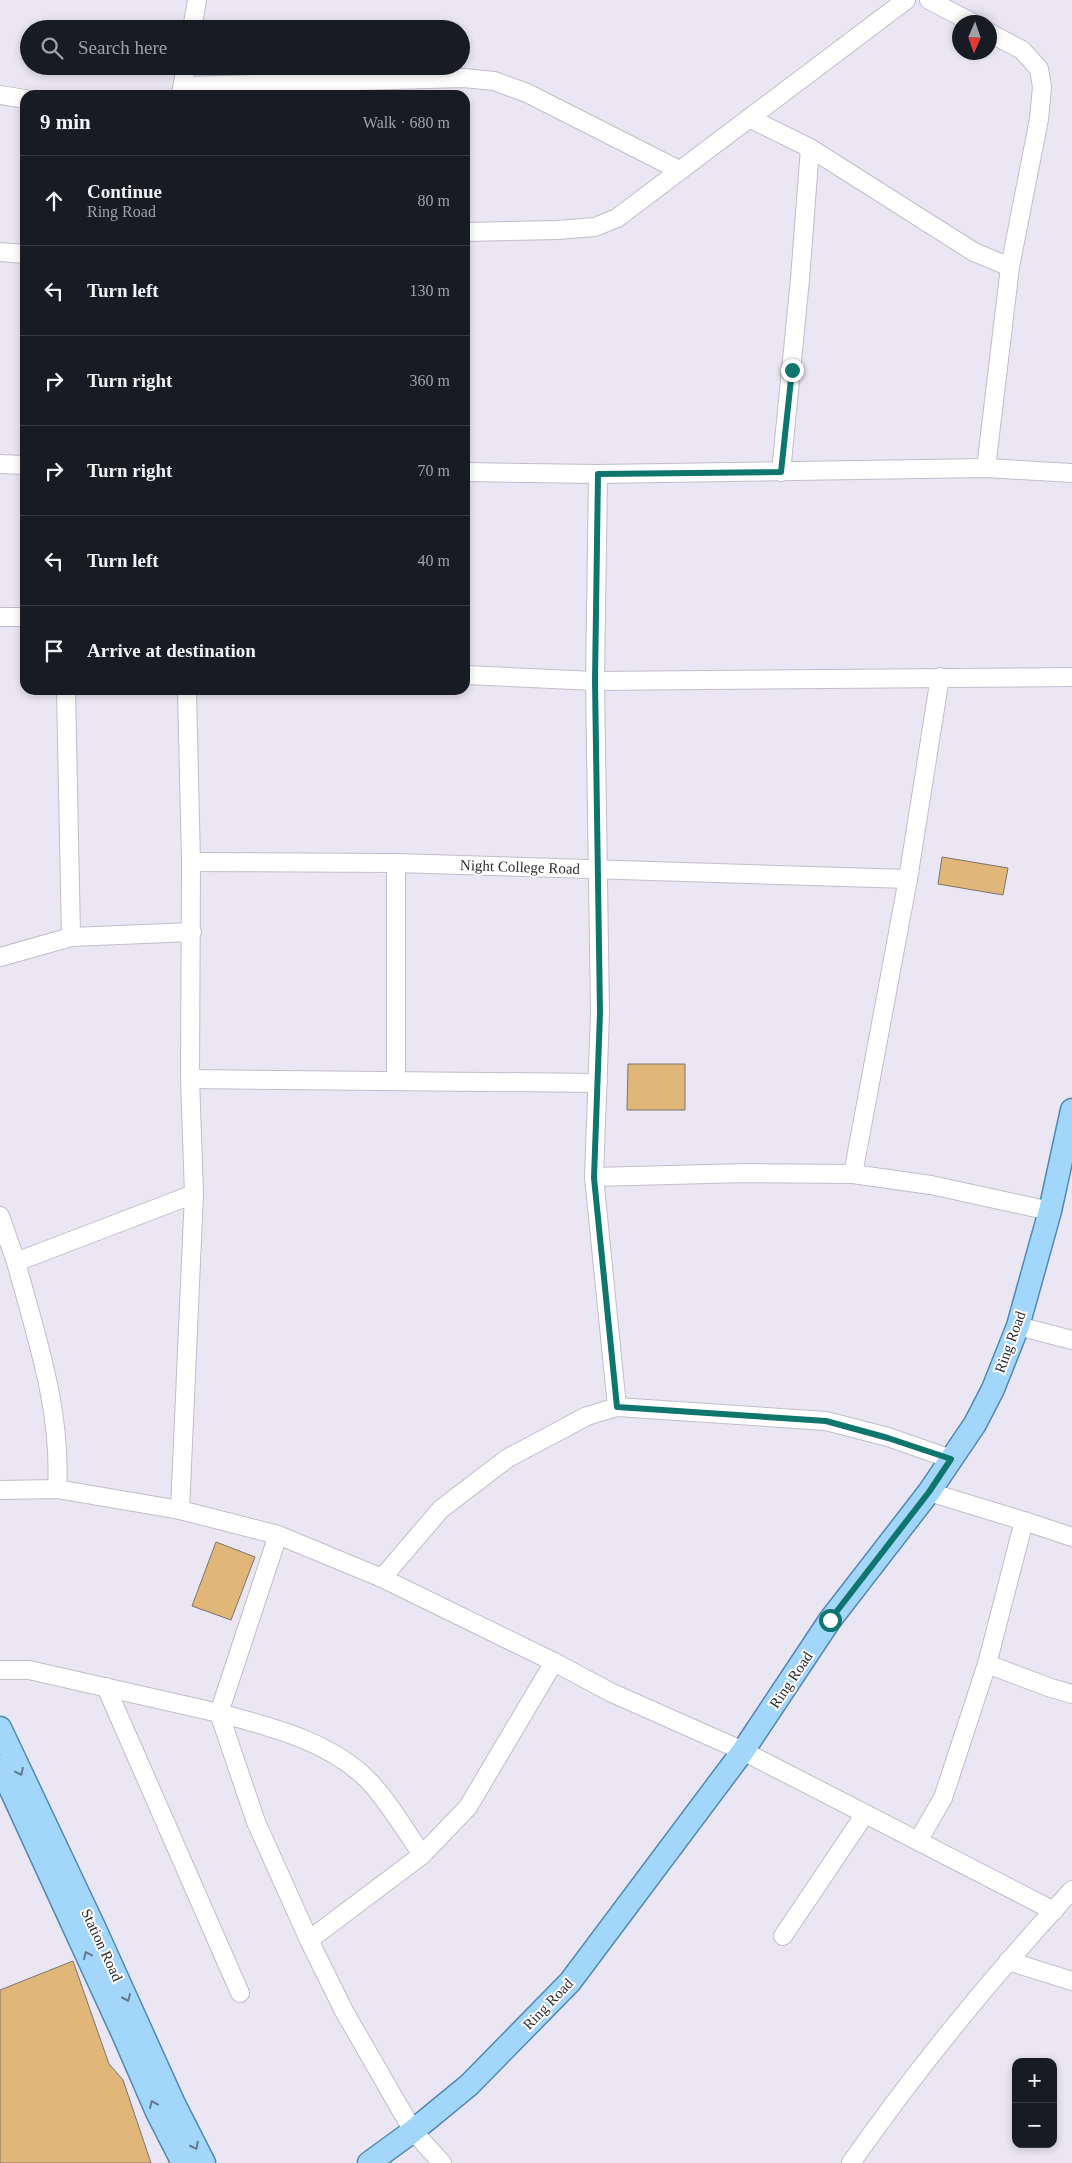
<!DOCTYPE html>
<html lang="en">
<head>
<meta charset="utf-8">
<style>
  body { margin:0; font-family:"Times New Roman",serif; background:#20242c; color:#f1f3f6 }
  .controls { position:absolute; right:15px; bottom:15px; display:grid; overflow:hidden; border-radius:10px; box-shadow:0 2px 8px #0003 }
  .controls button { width:45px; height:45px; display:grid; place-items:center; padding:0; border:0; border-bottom:1px solid #363941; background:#171b24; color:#f1f3f6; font:25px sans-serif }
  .compass { position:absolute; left:952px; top:15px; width:45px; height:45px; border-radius:50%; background:#171b24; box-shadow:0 2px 8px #0003; rotate:182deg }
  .stop { position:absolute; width:15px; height:15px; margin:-11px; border:4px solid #0f766e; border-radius:50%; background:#fff }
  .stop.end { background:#0f766e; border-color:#fff; box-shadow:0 1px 5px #0008 }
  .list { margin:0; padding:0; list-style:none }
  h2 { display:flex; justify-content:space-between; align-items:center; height:65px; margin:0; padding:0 20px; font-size:21px }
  h2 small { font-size:16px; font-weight:400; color:#9ea1a6 }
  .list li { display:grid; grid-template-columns:32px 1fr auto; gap:15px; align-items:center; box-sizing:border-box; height:90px; padding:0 20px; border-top:1px solid #363941 }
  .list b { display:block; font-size:19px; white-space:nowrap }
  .list p { margin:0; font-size:16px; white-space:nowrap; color:#9ea1a6 }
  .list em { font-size:16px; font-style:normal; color:#9ea1a6 }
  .icon { flex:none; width:28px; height:28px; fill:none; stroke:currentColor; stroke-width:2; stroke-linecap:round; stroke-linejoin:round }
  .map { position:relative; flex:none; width:1072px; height:2163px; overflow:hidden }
  .search { position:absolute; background:#171b24; box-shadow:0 2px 8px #0003; left:20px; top:20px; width:450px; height:55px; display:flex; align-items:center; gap:12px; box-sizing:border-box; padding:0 18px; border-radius:28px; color:#9ea1a6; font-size:19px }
  .panel { position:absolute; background:#171b24; box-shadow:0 2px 8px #0003; left:20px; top:90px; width:450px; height:605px; border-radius:15px }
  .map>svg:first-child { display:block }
</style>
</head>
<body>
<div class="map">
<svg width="1072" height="2163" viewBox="0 0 1072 2163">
  <rect width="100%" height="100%" fill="#eae6f3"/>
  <g fill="#e0b679" stroke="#7c756c">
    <polygon points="942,857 1008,868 1003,895 938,884"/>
    <polygon points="628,1064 685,1064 685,1110 627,1110"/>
    <polygon points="216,1542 255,1557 231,1620 192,1606"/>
    <polygon points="73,1961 109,2064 123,2080 151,2163 0,2163 0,1990"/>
  </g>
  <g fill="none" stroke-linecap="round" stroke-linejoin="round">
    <g stroke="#c1beca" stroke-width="20">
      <g id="minor">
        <polyline points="929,0 971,22"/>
        <polyline points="192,29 197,0"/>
        <polyline points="183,86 464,78 494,81 527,93 679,170"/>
        <polyline points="0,95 25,99"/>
        <polyline points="181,95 186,66"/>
        <polyline points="749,118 810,148 974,252 1010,267"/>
        <polyline points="465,232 557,230 595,227 617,218 906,0"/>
        <polyline points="0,252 25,254"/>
        <polyline points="0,464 25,465"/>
        <polyline points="986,468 1010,267 1039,119 1042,87 1039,69 1022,50 990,33"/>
        <polyline points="781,472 800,279 810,148"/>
        <polyline points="598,474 986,468 1072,473"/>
        <polyline points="0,617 25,617"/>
        <polyline points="465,675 595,681 1072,677"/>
        <polyline points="66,690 71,937"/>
        <polyline points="191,862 396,863 908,879"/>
        <polyline points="0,957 71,937 192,932"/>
        <polyline points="190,1079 598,1083"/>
        <polyline points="396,1081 396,863"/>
        <polyline points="853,1174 908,879 940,677"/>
        <polyline points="594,1177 746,1173 853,1174 931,1185 1050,1211"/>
        <polyline points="0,1216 16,1262"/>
        <polyline points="1018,1326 1072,1340"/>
        <polyline points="617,1407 826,1421 888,1437 951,1459"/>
        <path d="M57,1489C62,1411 36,1336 16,1262L194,1194"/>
        <polyline points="0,1490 57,1489 180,1510 278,1535 382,1578 554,1662 610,1692 743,1751 1054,1911"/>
        <polyline points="929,1492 1024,1521"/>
        <polyline points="180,1510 194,1194 190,1079 191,862 187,690"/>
        <path d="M278,1535L219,1713C271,1727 329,1741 368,1780C388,1801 406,1831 422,1855"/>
        <polyline points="382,1578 441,1509 508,1458 587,1416 617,1407 594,1177 600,1013 595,681 598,474 465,472"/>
        <polyline points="987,1664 1051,1688 1072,1694"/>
        <polyline points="0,1670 29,1670 219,1713 256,1822 309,1940 344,2011 413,2131 442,2163"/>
        <polyline points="106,1687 240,1993"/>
        <polyline points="918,1841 943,1798 987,1664 1024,1521 1072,1537"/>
        <polyline points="783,1936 865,1814"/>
        <polyline points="309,1940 422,1855 468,1807 554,1662"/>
        <polyline points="1008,1961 1072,1981"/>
        <path d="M851,2163C918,2067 993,1976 1072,1890"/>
      </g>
    </g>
    <g stroke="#5289b3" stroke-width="25">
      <g id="major">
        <polyline points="0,1728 95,1929 174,2104 204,2163"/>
        <polyline points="0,1766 124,2036 157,2112 183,2163"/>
        <polyline points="369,2163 413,2131 469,2085 570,1982 743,1751 830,1620 929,1492 975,1424 993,1389 1018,1326 1050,1211 1072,1110"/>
      </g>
    </g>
    <use href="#minor" stroke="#fff" stroke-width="18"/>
    <use href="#major" stroke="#a3d6fb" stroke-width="22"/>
  </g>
  <defs><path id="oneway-chevron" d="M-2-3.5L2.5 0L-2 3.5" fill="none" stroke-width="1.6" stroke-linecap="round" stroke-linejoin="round" transform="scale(1.25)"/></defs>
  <g stroke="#63798c">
    <use href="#oneway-chevron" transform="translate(20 1772) rotate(64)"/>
    <use href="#oneway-chevron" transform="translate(87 1955) rotate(-115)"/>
    <use href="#oneway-chevron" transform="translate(127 1998) rotate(66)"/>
    <use href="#oneway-chevron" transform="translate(153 2104) rotate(-113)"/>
    <use href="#oneway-chevron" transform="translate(195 2146) rotate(63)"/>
  </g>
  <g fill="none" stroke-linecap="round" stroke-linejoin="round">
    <polyline stroke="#0f766e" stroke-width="6" points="792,370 781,472 598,474 595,681 600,1013 594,1178 617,1407 826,1421 888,1438 951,1459 929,1492 830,1620"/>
  </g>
  <g text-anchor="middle" stroke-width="4" stroke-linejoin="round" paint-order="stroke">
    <g font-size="15" fill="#2e2d32" stroke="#fff">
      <text transform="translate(520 867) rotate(2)" y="5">Night College Road</text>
      <text transform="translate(1010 1342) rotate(-70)" y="5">Ring Road</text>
      <text transform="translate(791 1680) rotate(-56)" y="5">Ring Road</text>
      <text transform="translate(102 1945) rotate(65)" y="5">Station Road</text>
      <text transform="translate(548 2004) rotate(-46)" y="5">Ring Road</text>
    </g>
  </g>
</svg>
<div class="controls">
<button>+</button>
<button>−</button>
</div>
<svg class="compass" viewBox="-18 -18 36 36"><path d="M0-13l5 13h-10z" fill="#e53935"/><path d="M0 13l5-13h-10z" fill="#9ea1a6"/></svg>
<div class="stop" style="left:830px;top:1620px"></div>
<div class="stop end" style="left:792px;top:370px"></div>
<div class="search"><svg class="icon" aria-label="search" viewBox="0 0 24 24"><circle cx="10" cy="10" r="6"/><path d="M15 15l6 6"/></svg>Search here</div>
<section class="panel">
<h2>9 min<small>Walk · 680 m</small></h2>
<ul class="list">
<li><svg class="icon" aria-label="ahead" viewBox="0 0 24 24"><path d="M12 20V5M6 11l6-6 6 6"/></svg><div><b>Continue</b><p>Ring Road</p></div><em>80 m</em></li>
<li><svg class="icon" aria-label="left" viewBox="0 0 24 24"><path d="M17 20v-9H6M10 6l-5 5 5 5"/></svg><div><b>Turn left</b></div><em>130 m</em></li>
<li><svg class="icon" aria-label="right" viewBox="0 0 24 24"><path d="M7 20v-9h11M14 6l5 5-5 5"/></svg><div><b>Turn right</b></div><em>360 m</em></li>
<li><svg class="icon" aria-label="right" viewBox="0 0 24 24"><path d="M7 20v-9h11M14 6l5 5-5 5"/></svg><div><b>Turn right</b></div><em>70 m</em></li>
<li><svg class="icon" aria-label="left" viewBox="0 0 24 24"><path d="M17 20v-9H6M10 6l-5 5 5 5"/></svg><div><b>Turn left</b></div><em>40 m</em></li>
<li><svg class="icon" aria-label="arrive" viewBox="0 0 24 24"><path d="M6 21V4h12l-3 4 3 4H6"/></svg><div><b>Arrive at destination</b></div></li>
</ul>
</section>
</div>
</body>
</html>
